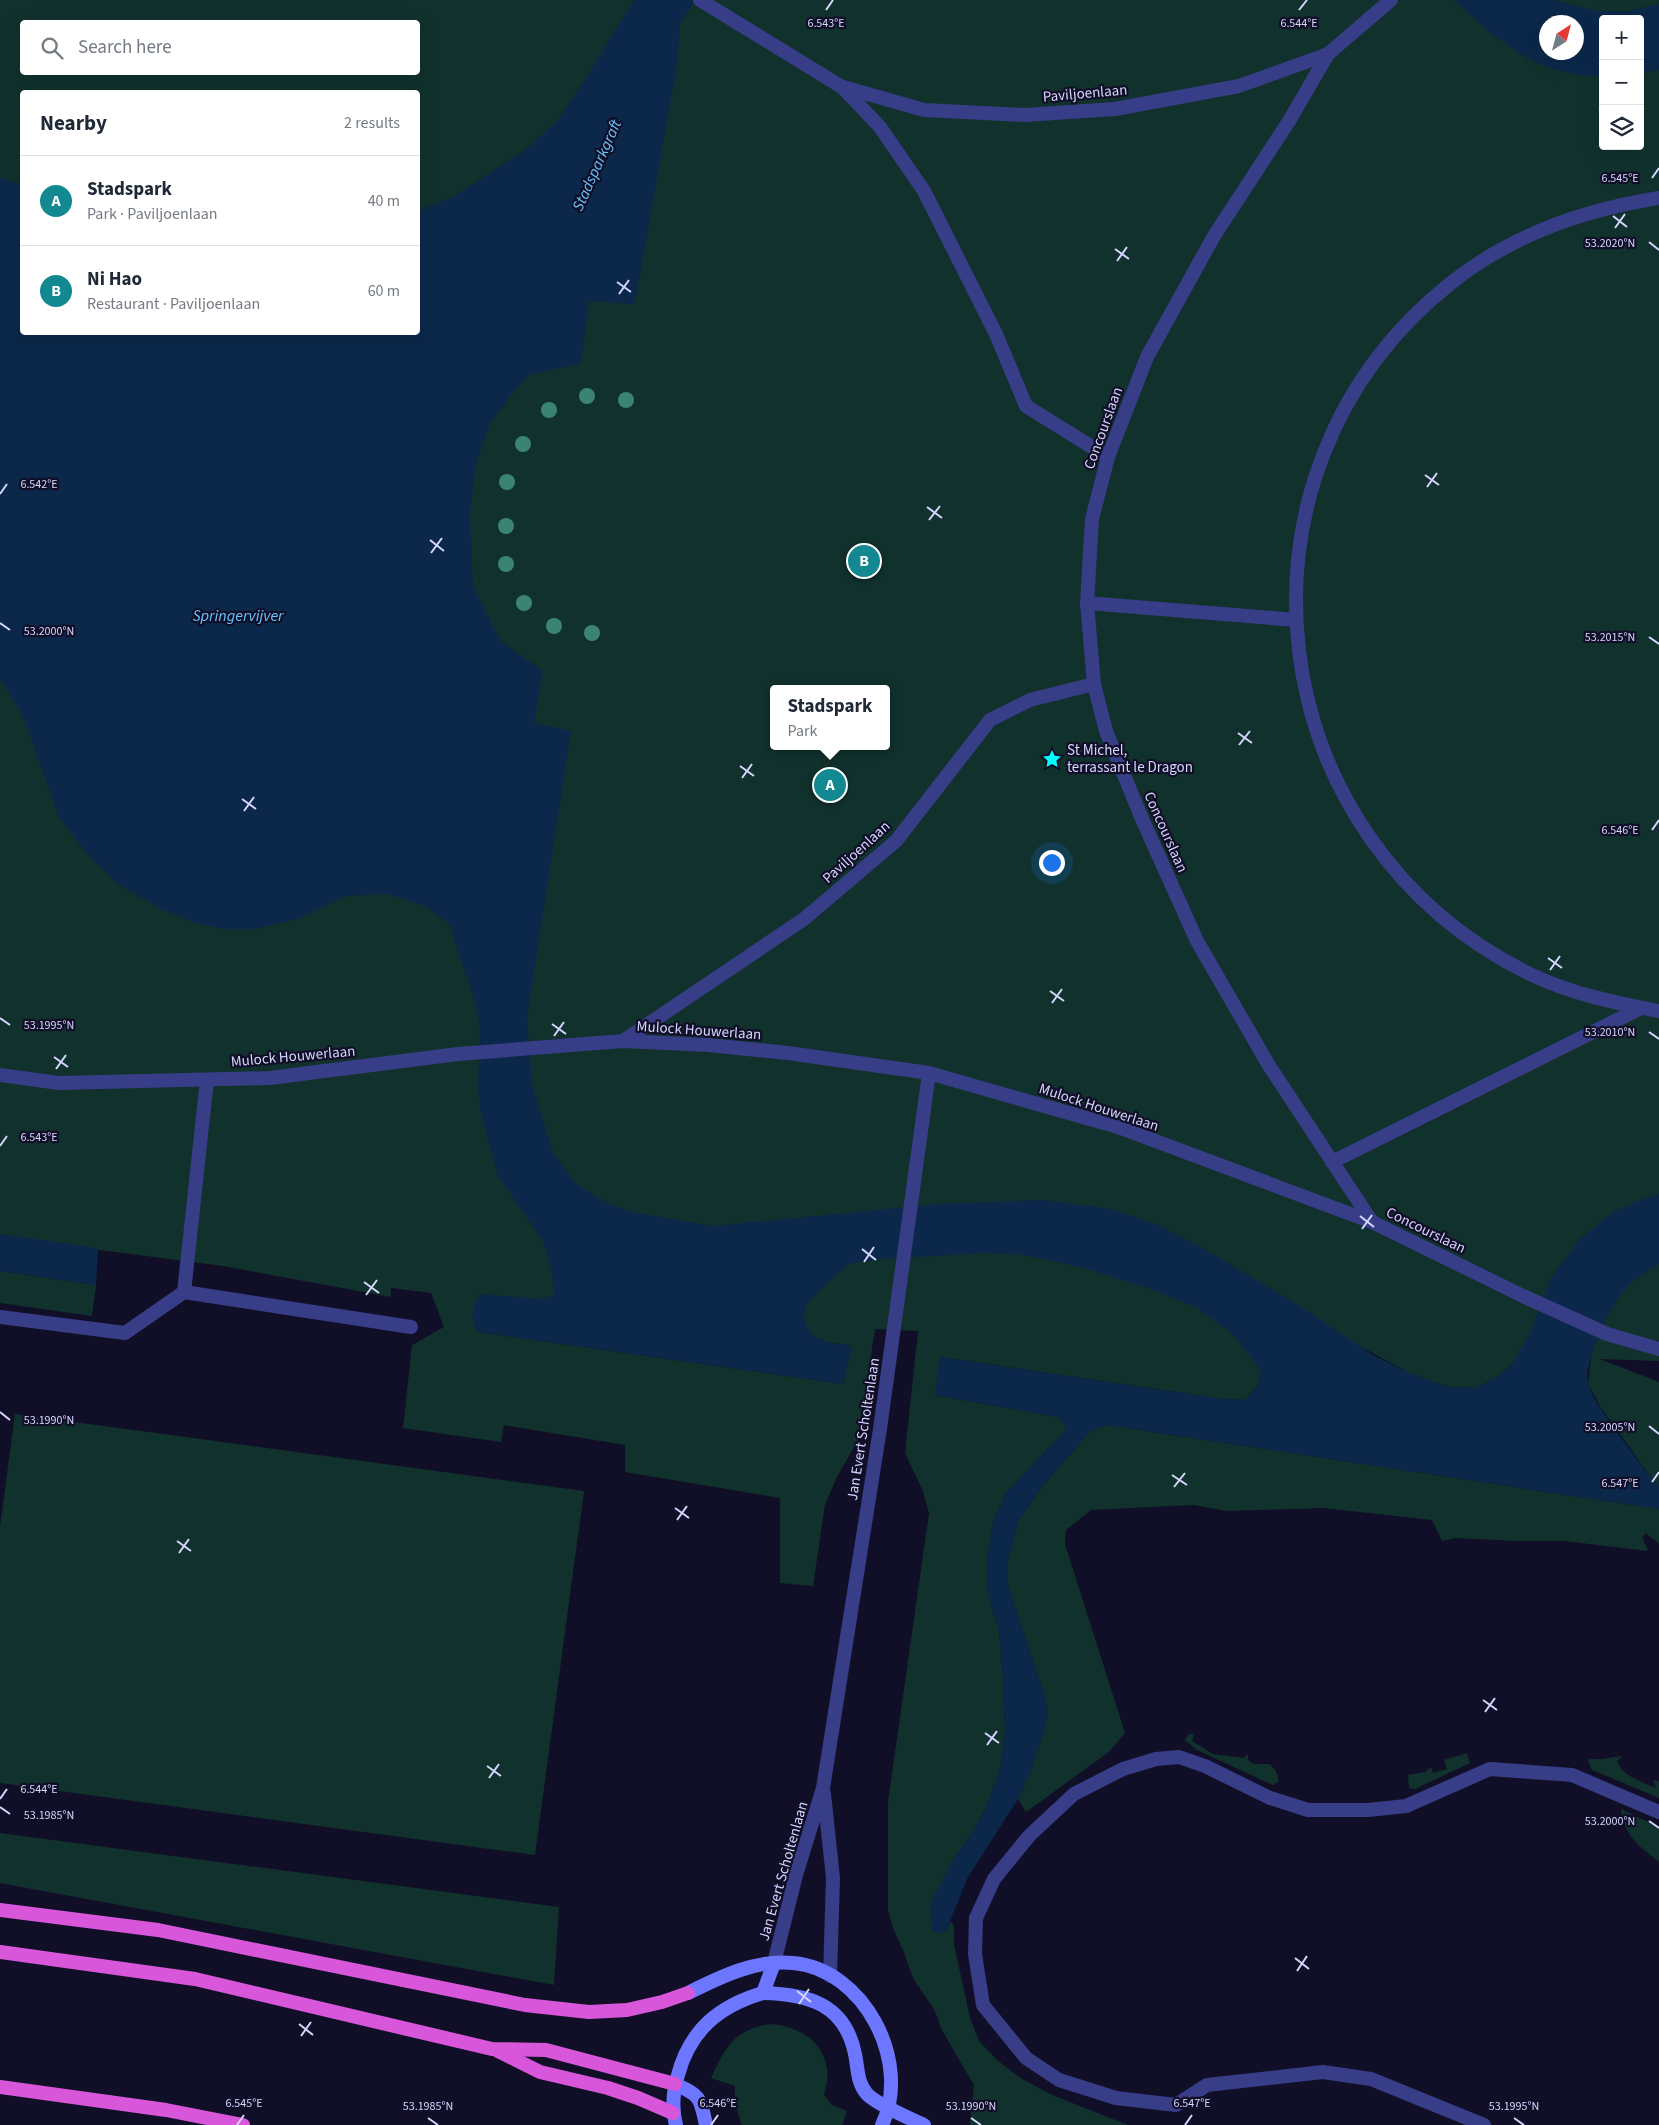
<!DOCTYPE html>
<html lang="en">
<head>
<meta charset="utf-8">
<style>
  body { margin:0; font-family:"Source Sans 3",sans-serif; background:#f2f2f3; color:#1f2937 }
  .controls { position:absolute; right:15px; top:15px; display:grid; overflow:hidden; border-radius:5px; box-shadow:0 5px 20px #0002 }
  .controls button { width:45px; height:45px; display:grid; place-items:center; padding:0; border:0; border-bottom:1px solid #e0e1e3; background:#fff; color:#1f2937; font:25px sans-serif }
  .compass { position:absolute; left:1539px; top:15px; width:45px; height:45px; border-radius:50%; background:#fff; box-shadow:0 5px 20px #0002; rotate:36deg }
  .you { position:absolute; left:1051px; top:862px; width:18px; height:18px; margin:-12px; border:4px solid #fff; border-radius:50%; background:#1a73e8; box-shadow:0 0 0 8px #1a73e833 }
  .badge { display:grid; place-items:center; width:32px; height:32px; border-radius:50%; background:#128991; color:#fff; font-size:16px; font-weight:700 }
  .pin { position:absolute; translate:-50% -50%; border:2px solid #fff; box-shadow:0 1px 5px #0006 }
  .popup { position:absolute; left:770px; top:685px; width:120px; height:65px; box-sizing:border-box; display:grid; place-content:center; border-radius:5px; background:#fff; filter:drop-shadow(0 1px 4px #0005); font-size:16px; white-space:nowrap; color:#747a83 }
  .popup b { font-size:19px; color:#1f2937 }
  .popup::after { content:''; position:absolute; left:50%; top:100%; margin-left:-10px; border:10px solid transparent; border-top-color:#fff }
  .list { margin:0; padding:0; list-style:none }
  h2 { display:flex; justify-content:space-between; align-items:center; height:65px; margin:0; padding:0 20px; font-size:21px }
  h2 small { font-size:16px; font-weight:400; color:#747a83 }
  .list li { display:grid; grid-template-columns:32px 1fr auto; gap:15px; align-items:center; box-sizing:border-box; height:90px; padding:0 20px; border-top:1px solid #e0e1e3 }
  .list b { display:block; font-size:19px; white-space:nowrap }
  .list p { margin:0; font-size:16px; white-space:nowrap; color:#747a83 }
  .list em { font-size:16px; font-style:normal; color:#747a83 }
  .icon { flex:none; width:28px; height:28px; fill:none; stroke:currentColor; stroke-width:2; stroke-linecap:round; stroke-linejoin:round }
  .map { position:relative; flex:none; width:1659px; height:2125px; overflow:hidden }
  .search { position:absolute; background:#fff; box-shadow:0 5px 20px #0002; left:20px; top:20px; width:400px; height:55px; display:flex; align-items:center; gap:12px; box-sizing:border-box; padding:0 18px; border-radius:5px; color:#747a83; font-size:19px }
  .panel { position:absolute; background:#fff; box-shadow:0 5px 20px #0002; left:20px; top:90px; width:400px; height:245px; border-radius:5px }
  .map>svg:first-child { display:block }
</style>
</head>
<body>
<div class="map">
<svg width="1659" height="2125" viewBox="0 0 1659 2125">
  <rect width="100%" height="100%" fill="#110f27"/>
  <g fill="#11312d" fill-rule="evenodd">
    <path d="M0,0H1659V1361L1600,1359L1659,1382V1485L1652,1479L1601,1408L1588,1384L1591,1358L1512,1364L1497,1377L1476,1388L1448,1387L1409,1373L1365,1349L1242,1344L1261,1370L1257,1387L1244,1400L1223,1399L941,1357L935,1395L1057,1417L1065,1425V1431L1006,1493L994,1520L988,1551L987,1583L991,1605L999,1629L1003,1677L1005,1732L1000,1770L987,1805L974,1830L952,1862L946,1931L950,1921L954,1926V1944L970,2018L979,2041L997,2060L1019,2077L1052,2095L1128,2125H970L974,2085L942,2030L935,2011L913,1978L904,1952L894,1931L888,1911V1802L929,1513L923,1491L905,1453L918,1331L875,1329L858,1440L836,1479L825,1505L813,1586L780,1583V1498L625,1472V1445L504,1425L501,1442L403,1428L412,1345L444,1327L431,1293L391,1288V1297L223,1266L0,1237ZM1603,19H1640V146H1603ZM22,22H418V72H22ZM1546,22H1576V52H1546ZM22,92H418V332H22ZM774,689H886V746H774ZM478,1332L811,1335L826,1342L852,1346L843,1384Z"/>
    <polygon points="0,1271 96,1285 92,1316 0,1303"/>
    <polygon points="15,1414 584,1491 535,1855 0,1783 0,1526"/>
    <polygon points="1107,1425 1659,1509 1659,1544 1646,1533 1642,1537 1648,1551 1564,1541 1519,1541 1455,1538 1442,1541 1432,1520 1323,1508 1227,1511 1193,1505 1091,1510 1066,1530 1065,1544 1125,1733 1109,1752 1026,1812 1018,1799 1031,1770 1047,1721 1046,1700 1008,1586 1008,1559 1019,1520 1040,1489 1090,1431"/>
    <polygon points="1194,1733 1192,1741 1213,1754 1244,1758 1247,1754 1249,1761 1254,1764 1270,1764 1276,1771 1279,1781 1273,1785 1266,1782 1197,1750 1185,1740 1188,1735"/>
    <polygon points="1467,1753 1470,1763 1415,1789 1409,1788 1408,1775 1425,1772 1431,1767 1433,1773 1447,1769 1444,1760"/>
    <path d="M1622,1756L1617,1761C1622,1776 1642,1782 1656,1788L1653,1780L1659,1781V1798L1592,1770L1588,1761L1590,1759H1602Z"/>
    <path d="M1621,1809L1659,1827V1862C1640,1847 1623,1835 1621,1809Z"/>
    <polygon points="0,1833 559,1907 554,1985 0,1883"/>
    <path d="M770,2024C796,2026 822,2039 827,2068C829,2076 826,2086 824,2095L832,2105L847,2111L842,2125H742L735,2104V2086L711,2078C725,2048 734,2029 770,2024Z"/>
  </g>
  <g fill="#0b284a" fill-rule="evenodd">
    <path d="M634,0H695L680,23L678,58L635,304L589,301L581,363L529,375L512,394L490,424L476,463L470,515L473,585L500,641L543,671L534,723L571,731L527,1018L532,1084L553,1153L576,1184L605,1202L632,1212L712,1226L939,1204L1042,1200L1111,1209L1156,1224L1201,1247L1300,1306L1373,1355L1409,1373L1448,1387L1476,1388L1497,1377L1512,1364L1531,1331L1550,1279L1580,1239L1612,1213L1638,1201L1659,1194V1264C1647,1271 1635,1278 1625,1289C1610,1306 1584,1360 1588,1383C1591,1402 1639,1461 1652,1479L1659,1485V1509L1107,1425L1090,1431L1040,1489L1019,1520L1008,1559V1586L1046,1700L1047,1721L1031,1770L1018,1799L968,1877L946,1931L938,1934L932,1930L930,1904L952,1862L974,1830L987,1805L1000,1770L1005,1732L1003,1677L999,1629L991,1605L987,1583L988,1551L994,1520L1006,1493L1065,1431V1425L1057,1417L935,1395L940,1357L1223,1399L1244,1400L1257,1387L1261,1370L1232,1333L1196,1307L1147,1288L1087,1269L1025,1255L986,1253L882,1259L848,1264L805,1305L804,1319L811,1335L826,1342L852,1346L843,1384L478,1332C469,1319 472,1307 480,1294L542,1299L554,1295L552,1271L543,1242L498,1176L481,1115L478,1088L480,1025L473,995L449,924L426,906L387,894L346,896L298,919L255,929H225L196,923L159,908L118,884L87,854L59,817L23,717L4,684L0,680V178L22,185V332H418V211L455,196L525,150L557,121L587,76Z"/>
    <path d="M1454,0H1554L1595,11L1624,12L1659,4V70L1640,73V19H1603V77C1591,75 1579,75 1568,73C1522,63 1487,31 1454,0ZM1576,22V52H1546V22Z"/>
    <polygon points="0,1234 98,1248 96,1285 0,1271"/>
  </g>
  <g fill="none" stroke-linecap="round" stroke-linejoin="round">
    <g stroke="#383d87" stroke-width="14">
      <polyline points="1087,603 1296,620"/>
      <polyline points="1332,1162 1641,1008"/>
      <polyline points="184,1292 207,1080"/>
      <polyline points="0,1317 125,1333 184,1292 411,1327"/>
      <polyline points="1484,2125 1371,2079 1323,2072 1207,2085 1176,2105 1116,2098 1059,2080 1026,2058 983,2005 975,1954 976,1918 994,1879 1029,1836 1074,1794 1123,1769 1156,1759 1179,1757 1205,1766 1270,1798 1308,1810 1368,1810 1406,1806 1490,1769 1572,1775 1659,1812"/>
    </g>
    <path stroke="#383d87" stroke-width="14" d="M1659,198C1583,210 1511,235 1451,283C1211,473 1259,844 1532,975C1572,994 1616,1003 1659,1011"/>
    <g stroke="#383d87" stroke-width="14">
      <polyline points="700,0 842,87 880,127 924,191 996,334 1026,406 1108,457"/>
      <polyline points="843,87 924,110 1025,115 1115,109 1239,86 1328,54"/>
      <polyline points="623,1041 804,919 896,841 990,720 1030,700 1094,684"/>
      <polyline points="0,1075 59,1083 270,1078 458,1054 623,1041 708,1045 788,1053 929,1073 1118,1127 1372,1222 1523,1296 1607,1334 1659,1349"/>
      <polyline points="1372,1222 1268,1064 1197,941 1142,819 1106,731 1094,684 1087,603 1092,519 1108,457 1147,357 1214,236 1289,121 1328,54 1391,0"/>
      <polyline points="824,1794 833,1878 830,1976"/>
      <polyline points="774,1963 796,1875 823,1788 880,1429 929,1073"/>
    </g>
    <g stroke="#6c76ff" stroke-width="14">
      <path d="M774,1963L763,1993C808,1994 845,2004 855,2054C858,2068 857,2083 867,2094C876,2104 911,2119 924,2125"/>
      <path d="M688,1993C720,1977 756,1959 793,1963C864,1969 912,2062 882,2125"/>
      <path d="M675,2084C701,2096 700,2097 706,2125"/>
      <path d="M676,2125C672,2109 673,2091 678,2075C690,2030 719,2006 763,1993"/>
    </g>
    <g stroke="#d856da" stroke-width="14">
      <polyline points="0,1910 158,1930 525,2005 589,2012 627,2010 662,2002 688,1993"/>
      <polyline points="0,1952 195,1979 492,2049 546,2050 675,2084"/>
      <polyline points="498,2051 540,2072 608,2088 638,2098 673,2113"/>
      <polyline points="0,2087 166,2110 243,2125"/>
    </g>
  </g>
  <g fill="#3b8475">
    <circle cx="587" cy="396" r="8"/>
    <circle cx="626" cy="400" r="8"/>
    <circle cx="549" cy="410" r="8"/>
    <circle cx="523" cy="444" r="8"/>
    <circle cx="507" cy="482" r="8"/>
    <circle cx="506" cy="526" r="8"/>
    <circle cx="506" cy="564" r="8"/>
    <circle cx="524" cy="603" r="8"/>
    <circle cx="554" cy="626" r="8"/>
    <circle cx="592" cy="633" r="8"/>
  </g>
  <path fill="none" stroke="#d6d5ff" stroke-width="2" d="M826,10L833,0M1299,10L1307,0M1652,178L1659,168M1613,216L1627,227M1615,228L1625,214M1649,242L1659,250M1115,249L1129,259M1117,261L1127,247M617,282L631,292M619,294L629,280M1425,475L1439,485M1427,487L1437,473M0,494L7,484M927,507L942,518M929,520L940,506M430,540L444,551M431,553L442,538M0,623L10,630M1649,637L1659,644M1238,733L1252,743M1239,745L1250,731M740,766L754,776M742,778L752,764M242,799L256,809M244,811L254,797M1652,830L1659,820M1548,958L1562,968M1550,970L1560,956M1050,991L1064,1001M1052,1003L1062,989M0,1018L10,1025M552,1024L566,1034M1649,1032L1659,1039M554,1036L564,1022M54,1057L68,1067M56,1069L66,1055M0,1146L7,1136M1360,1216L1374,1227M1362,1229L1372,1215M862,1249L876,1260M864,1262L874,1247M364,1282L379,1293M366,1295L377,1280M0,1412L10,1420M1649,1426L1659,1434M1172,1475L1187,1485M1652,1482L1659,1472M1174,1487L1185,1473M675,1508L689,1518M677,1520L687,1506M177,1541L191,1551M179,1553L189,1539M1483,1700L1497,1710M1485,1712L1495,1698M985,1733L999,1743M987,1745L997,1731M487,1766L501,1776M489,1778L499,1764M0,1799L7,1789M0,1807L10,1814M1649,1821L1659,1828M1295,1958L1309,1969M1297,1971L1307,1956M797,1991L811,2002M799,2004L809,1989M299,2024L313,2035M301,2036L311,2022M428,2118L438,2125M971,2118L981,2125M1514,2118L1524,2125M237,2125L244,2115M711,2125L718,2115M1185,2125L1192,2115"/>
  <defs>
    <g id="sight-bare" transform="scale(1.5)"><path d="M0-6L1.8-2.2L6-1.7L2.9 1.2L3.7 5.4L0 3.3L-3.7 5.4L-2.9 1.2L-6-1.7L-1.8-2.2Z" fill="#01feff" stroke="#110f27" stroke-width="2.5" paint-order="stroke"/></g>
  </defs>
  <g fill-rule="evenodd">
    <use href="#sight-bare" x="1052" y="759"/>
  </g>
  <g text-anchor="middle" stroke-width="4.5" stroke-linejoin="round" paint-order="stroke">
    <g font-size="15" fill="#d6d5ff" stroke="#110f27">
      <text transform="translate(1085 93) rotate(-5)" y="5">Paviljoenlaan</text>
      <text transform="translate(1103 428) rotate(-70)" y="5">Concourslaan</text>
      <text transform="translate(1166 832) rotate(66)" y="5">Concourslaan</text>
      <text transform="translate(856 852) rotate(-42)" y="5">Paviljoenlaan</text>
      <text transform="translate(699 1030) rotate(4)" y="5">Mulock Houwerlaan</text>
      <text transform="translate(293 1056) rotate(-5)" y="5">Mulock Houwerlaan</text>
      <text transform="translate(1099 1107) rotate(18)" y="5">Mulock Houwerlaan</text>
      <text transform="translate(1426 1230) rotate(26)" y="5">Concourslaan</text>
      <text transform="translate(863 1429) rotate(-81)" y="5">Jan Evert Scholtenlaan</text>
      <text transform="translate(783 1871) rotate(-74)" y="5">Jan Evert Scholtenlaan</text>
    </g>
    <g font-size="15" fill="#d6d5ff" stroke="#110f27" text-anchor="start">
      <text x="1067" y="755">St Michel,<tspan x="1067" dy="17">terrassant le Dragon</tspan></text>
    </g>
    <g font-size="16" font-style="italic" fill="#63c6ff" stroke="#110f27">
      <text transform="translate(596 165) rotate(-66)" y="6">Stadsparkgraft</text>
      <text x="238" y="621">Springervijver</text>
    </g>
  </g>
  <g font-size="12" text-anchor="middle" fill="#d6d5ff" stroke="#110f27" stroke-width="4.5" stroke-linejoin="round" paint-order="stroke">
    <text x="826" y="27">6.543°E</text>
    <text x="1299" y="27">6.544°E</text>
    <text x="1620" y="182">6.545°E</text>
    <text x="1610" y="247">53.2020°N</text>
    <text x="39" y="488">6.542°E</text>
    <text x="49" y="635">53.2000°N</text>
    <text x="1610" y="641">53.2015°N</text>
    <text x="1620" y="834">6.546°E</text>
    <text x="49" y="1029">53.1995°N</text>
    <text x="1610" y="1036">53.2010°N</text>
    <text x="39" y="1141">6.543°E</text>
    <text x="49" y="1424">53.1990°N</text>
    <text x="1610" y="1431">53.2005°N</text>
    <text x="1620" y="1487">6.547°E</text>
    <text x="39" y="1793">6.544°E</text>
    <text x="49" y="1819">53.1985°N</text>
    <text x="1610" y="1825">53.2000°N</text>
    <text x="244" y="2107">6.545°E</text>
    <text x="718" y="2107">6.546°E</text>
    <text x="1192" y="2107">6.547°E</text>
    <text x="428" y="2110">53.1985°N</text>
    <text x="971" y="2110">53.1990°N</text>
    <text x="1514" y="2110">53.1995°N</text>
  </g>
</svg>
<div class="controls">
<button>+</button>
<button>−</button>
<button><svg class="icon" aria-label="layers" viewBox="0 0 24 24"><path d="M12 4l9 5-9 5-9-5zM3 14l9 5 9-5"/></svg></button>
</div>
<svg class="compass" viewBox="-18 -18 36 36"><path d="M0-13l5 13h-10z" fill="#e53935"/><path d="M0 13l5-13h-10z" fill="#747a83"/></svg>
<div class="you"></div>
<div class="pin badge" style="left:830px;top:785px">A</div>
<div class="popup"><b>Stadspark</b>Park</div>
<div class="pin badge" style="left:864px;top:561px">B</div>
<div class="search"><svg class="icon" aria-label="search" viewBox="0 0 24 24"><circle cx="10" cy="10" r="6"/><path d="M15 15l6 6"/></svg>Search here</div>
<section class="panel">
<h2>Nearby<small>2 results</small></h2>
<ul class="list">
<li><span class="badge">A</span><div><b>Stadspark</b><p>Park · Paviljoenlaan</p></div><em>40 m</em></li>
<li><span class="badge">B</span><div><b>Ni Hao</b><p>Restaurant · Paviljoenlaan</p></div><em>60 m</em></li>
</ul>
</section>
</div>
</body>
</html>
